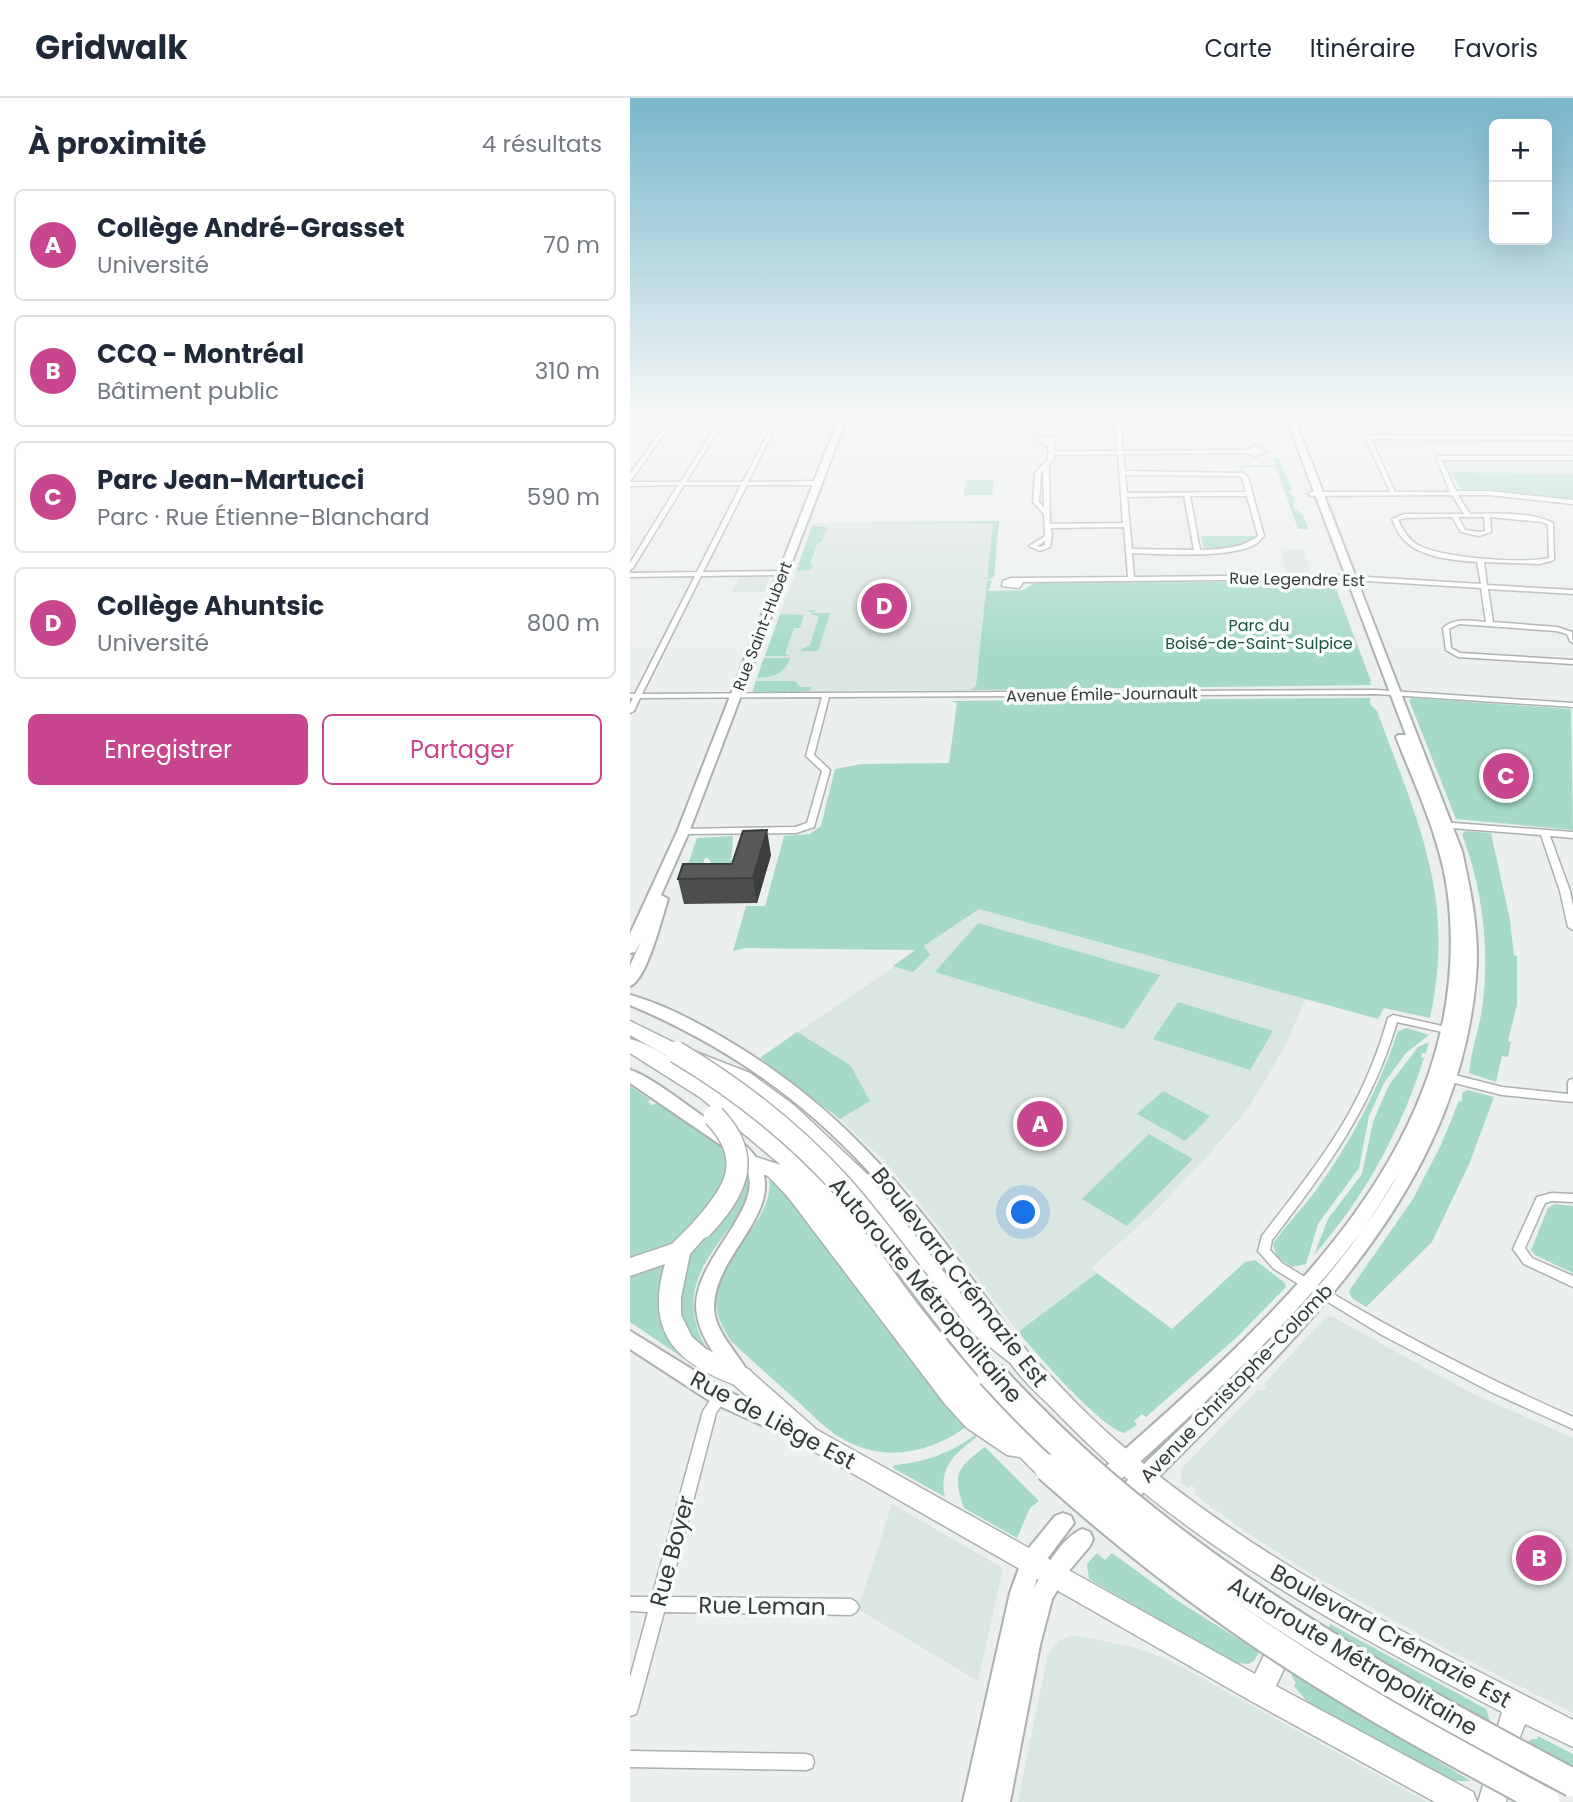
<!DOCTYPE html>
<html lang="fr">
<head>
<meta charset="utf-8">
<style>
  body { margin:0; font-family:Poppins,sans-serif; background:#f6f6f7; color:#1f2937 }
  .controls { position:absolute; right:21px; top:21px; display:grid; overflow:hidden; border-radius:10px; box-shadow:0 7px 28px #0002 }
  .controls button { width:63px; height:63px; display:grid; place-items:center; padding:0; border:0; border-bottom:2px solid #e0e1e3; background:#fff; color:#1f2937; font:35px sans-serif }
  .you { position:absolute; left:394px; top:1115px; width:24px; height:24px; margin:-18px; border:5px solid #fff; border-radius:50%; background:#1a73e8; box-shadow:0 0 0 10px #1a73e833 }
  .badge { display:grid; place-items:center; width:46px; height:46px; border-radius:50%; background:#c8468d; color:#fff; font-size:23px; font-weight:700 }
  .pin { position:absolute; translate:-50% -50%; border:4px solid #fff; box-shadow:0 2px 7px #0006 }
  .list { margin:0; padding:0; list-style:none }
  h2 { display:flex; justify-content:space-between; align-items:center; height:91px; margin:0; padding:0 28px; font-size:30px }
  h2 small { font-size:23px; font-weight:400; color:#747a83 }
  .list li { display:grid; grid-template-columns:46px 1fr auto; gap:21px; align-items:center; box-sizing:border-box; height:112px; margin:0 14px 14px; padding:0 14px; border:2px solid #e0e1e3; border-radius:10px }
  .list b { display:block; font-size:26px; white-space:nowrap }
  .list p { margin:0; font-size:23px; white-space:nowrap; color:#747a83 }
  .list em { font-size:23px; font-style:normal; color:#747a83 }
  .actions { display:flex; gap:14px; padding:21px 28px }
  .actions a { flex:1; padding:16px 0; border:2px solid #c8468d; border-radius:10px; text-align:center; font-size:24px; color:#c8468d }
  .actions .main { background:#c8468d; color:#fff }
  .map { position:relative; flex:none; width:943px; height:1704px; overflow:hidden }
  header { display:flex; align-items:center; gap:42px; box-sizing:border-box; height:98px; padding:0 35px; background:#fff; border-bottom:2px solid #e0e1e3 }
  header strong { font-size:33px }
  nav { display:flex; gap:38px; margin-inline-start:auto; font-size:24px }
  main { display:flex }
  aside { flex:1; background:#fff }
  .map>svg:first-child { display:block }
</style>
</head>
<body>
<header>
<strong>Gridwalk</strong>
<nav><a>Carte</a><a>Itinéraire</a><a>Favoris</a></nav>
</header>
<main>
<aside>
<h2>À proximité<small>4 résultats</small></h2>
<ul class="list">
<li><span class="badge">A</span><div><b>Collège André-Grasset</b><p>Université</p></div><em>70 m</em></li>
<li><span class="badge">B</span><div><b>CCQ - Montréal</b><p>Bâtiment public</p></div><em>310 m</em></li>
<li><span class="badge">C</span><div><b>Parc Jean-Martucci</b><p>Parc · Rue Étienne-Blanchard</p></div><em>590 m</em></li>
<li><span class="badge">D</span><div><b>Collège Ahuntsic</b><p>Université</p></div><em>800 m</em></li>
</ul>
<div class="actions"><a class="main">Enregistrer</a><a>Partager</a></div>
</aside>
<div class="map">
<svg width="943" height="1704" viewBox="0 0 943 1704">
  <rect width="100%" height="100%" fill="#ebefed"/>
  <g fill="#dae6e1">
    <polygon points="819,361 943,362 943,376 821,374 815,362"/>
    <polygon points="369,423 364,479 357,493 349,592 122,593 184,425"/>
    <polygon points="651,451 673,451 681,477 656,477"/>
    <polygon points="139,478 135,494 102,494 109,479"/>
    <polygon points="349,811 675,901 657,944 632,988 615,1014 574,1062 523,1115 463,1168 462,1170 467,1175 388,1234 294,1110 252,1061 198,1010 130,960"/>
    <polygon points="701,1218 839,1294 943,1340 943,1615 816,1551 681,1476 613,1432 564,1396 567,1392 561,1387 557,1390 551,1384 552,1370 628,1292 632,1293 637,1289 634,1286 696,1219"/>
    <polygon points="262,1406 373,1470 348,1583 228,1511"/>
    <polygon points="444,1537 503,1549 537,1561 797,1704 388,1704 418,1556 430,1542"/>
  </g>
  <g fill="#a6dac7">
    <path d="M643,359L649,360C655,370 654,380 662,389L659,395L665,400L663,409L673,417L678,431H668L646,369H615L612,374L609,373L611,367H645Z"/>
    <polygon points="821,374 943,376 943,401 831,392"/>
    <polygon points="336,382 364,382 362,397 334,397"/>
    <polygon points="369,423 364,479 357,482 363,425 183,426"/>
    <polygon points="182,428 197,429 192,443 187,446 180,467 184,467 180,472 166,473 168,468 176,467 168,467"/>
    <path d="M571,438H624C613,452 592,449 576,450L573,448Z"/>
    <polygon points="357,483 362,483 358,493 393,492 405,485 703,483 741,583 739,585 742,587 341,592 346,588"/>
    <polygon points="176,512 187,512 182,515 200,515 188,553 169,553 180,547 189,518 182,517 181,514"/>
    <polygon points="150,516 174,517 170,530 164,530 155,556 160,558 135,558"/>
    <path d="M134,560H160C155,576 143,579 127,580Z"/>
    <polygon points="126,583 165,583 170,589 181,589 179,593 159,594 157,591 157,594 123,594"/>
    <path d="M740,600V606L747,613C788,725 826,798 800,920L754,910L748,921L349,811L294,848L300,857L283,874L263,868L285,852L116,850L103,853L116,808H135L154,738L180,736L191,728L205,671L231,666L319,665L327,605L321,603Z"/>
    <polygon points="782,600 941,611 943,732 826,721 779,602"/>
    <path d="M836,733L861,735L880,822L884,857L887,858V907L878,943L881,944L878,959L872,958L866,984L839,975C841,953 849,932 852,911C860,851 853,793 832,736Z"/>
    <polygon points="103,738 101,766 82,766 79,761 75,760 72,768 55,775 67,740"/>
    <polygon points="348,825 530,877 494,931 305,874"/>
    <polygon points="548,904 643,933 620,972 523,941"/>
    <path d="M777,930L799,937L776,955L754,985L739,1018L729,1070L688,1126L676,1166L662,1169L647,1159L643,1146C656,1127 673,1110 687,1091C722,1042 749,990 768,933Z"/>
    <polygon points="167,934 220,967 240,1003 210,1021 130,960"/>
    <path d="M799,944L796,955H792L791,959L794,960C771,1032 735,1099 684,1157L698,1121L732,1076L743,1024L759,987L788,949Z"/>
    <polygon points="0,988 20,1002 18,1004 22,1007 29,1005 100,1055 95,1093 47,1144 0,1164"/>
    <polygon points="838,992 864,999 840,1064 802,1144 736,1209 722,1200 719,1193 783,1101 811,1047 829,1003 832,1004 832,995"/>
    <polygon points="533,993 580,1018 555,1043 507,1016"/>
    <polygon points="519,1036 563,1061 497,1128 452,1101"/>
    <path d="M115,1068C133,1121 56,1153 64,1215C66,1230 71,1243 80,1254L67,1250L45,1210L56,1161Z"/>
    <path d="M139,1078L151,1086L337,1328C300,1356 252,1365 211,1340C194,1330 180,1314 165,1301C144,1282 122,1263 101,1243C49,1168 148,1139 139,1078Z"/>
    <polygon points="925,1106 943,1108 943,1175 905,1157 901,1152 918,1110"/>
    <path d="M625,1162L655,1185L656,1189L607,1239L516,1319L512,1316L504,1323L507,1327L494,1335C470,1329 407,1256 388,1234L467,1175L542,1231L615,1164Z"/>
    <polygon points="34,1165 38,1166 30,1190 29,1208 64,1264 62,1266 0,1224 0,1175"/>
    <path d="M345,1337L347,1339C325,1355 308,1370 315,1399L263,1370L264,1367C294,1364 320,1356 345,1337Z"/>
    <path d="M355,1349L409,1403L400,1410L387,1440L334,1410C322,1376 327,1370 355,1349Z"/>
    <polygon points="467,1455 475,1462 482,1455 551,1505 629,1554 624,1563 618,1566 611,1565 609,1568 459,1481 457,1466"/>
    <polygon points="700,1526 856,1611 861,1626 783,1583 692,1527 699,1529"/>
    <polygon points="660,1574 841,1683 825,1683 810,1677 680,1607 664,1588 666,1585"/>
    <polygon points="908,1638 943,1656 943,1668 897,1644 902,1641 907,1641"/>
  </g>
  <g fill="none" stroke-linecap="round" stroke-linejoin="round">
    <g stroke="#acb0ae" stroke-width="3">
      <g id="street">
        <polygon points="43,317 47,317 2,381 0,382 0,376"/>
        <polygon points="93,317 97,317 56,384 113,384 147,317 151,317 118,384 188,383 191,385 188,387 117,387 73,474 153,473 156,475 153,477 71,478 12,596 746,592 943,605 943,609 746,596 199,599 184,657 200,672 184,729 166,735 50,736 49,734 53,731 165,729 177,725 192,673 176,658 192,599 10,600 4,613 0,615 0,606 3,600 0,600 0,596 5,596 65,478 0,479 0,475 67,474 111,387 54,387 3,470 0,472 0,465 48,387 0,388 0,384 51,384"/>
        <path d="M420,317L943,319V323L490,319L493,353L617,352L624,348L637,354L626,358L615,355L493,356L495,373L613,375L618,379L634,438C632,440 628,444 626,446C601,461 532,456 502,455L504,479L704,477L851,486L847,464C823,462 790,460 773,441C768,436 765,428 762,421L774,416H834L822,397L681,398L678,396L681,394H760L735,339L738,337L943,338V342L741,341L765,394H820L806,360L809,358H943V362H812L826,393H859L943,402V406L859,397H828L840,416C861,415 905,414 923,425L924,462L910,466L854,464L857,487L943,492V496L858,491L863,524L927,529L942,534L943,545L940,543L937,536L926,533L829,526L819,531L821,550L830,555L943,562V566L828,559L816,552L813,530C825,519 841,523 856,524L851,490L704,481L393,484L390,489L388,490L372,488L373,483L381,480L498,479L494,429L421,430L422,438L420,449L410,453L399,448L415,438L414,416L403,404L405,375L418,361V348L405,341V339H423L424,353H487L485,319L422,318ZM488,356L493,425L420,426L419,367L424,361V357ZM413,372L414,410L409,404L411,375ZM495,377L610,378L612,380L616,394L497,395ZM554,398L564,452L502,451L497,399ZM560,398H617L628,438C612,451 590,451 570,452ZM822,419L831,434L849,438L861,434L860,419L913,424L918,427L919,460C894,466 811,460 788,447C778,441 773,432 768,422L775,420ZM828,419H854L855,433L849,434L835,432ZM415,443V447L410,449L407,448Z"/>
        <polygon points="811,724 943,734 943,740 920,738 940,793 943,808 943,832 938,829 930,793 911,737 808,729 807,727"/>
        <path d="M763,917L821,930L826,933L821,936L767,924C742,1010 695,1073 642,1142L640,1152L652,1165C746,1224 842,1274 943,1319V1331L861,1294L752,1237L644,1171L628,1153L632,1138C670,1088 711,1039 736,981C745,961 752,941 758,920Z"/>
        <polygon points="813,974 872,989 938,996 938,985 939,982 943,981 943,1004 872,997 809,981 808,978 809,975"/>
        <polygon points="922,1095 943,1096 943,1104 922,1103 915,1105 895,1150 902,1160 943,1178 943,1189 894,1166 883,1151 907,1099"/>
        <polygon points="90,1293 95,1295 97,1299 86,1315 38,1499 221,1501 226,1504 229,1509 226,1514 221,1517 34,1514 8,1610 6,1616 0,1618 0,1580 18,1514 0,1513 0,1499 22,1499 73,1313 85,1295"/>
        <polygon points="0,1653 176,1656 182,1658 184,1664 182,1670 176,1672 0,1669"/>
      </g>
    </g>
    <g stroke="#acb0ae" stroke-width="4">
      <g id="secondary">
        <path d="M210,317H218L59,734L31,797L38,801C32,819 17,882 0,888V868L11,843L5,854L0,855V836L47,734Z"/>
        <path d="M655,317H663L832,753C841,794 850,836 846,879C827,1104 655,1249 508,1400L501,1403L494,1400L491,1393L494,1386C592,1288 700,1197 769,1075C756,1095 745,1115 731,1134C661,1227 574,1306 488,1384L481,1386L474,1384L471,1377L474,1370C641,1222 842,1052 819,806C814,748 787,692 766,639L768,637H776Z"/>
        <path d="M0,897C33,906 67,924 97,942C226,1018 294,1115 380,1233L382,1239L380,1245L373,1247L366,1245C326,1186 287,1126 239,1074C172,1000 91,945 0,907Z"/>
        <path d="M0,972C19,977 62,1011 81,1024C93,1033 111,1041 120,1052C168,1106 86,1151 84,1207C83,1234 109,1255 120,1278L117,1284L110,1286L103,1284C90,1263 71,1242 67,1217C57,1166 135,1113 117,1072C115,1067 110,1062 107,1058L0,985Z"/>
        <polygon points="0,1233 97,1293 170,1326 173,1332 170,1338 163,1341 156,1338 83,1305 0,1251"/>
        <path d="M433,1415L441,1418L444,1425L411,1469L403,1492C413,1473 432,1439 452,1431L460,1434L463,1441L460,1448L438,1474L422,1501L410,1547L380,1704H333L380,1495L394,1456L425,1418Z"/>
      </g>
    </g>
    <g stroke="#acb0ae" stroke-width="3">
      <g id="primary">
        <path d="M387,1248L395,1251C425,1283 455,1316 489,1345C623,1461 786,1542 943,1622V1649L895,1626L888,1644L879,1648L870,1644L866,1635L872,1614C715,1532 552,1445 429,1317C412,1299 387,1279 376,1257L379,1251Z"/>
        <polygon points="111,1270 119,1272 187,1332 625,1576 635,1555 644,1551 653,1555 657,1564 646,1588 843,1694 847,1704 805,1704 621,1603 171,1346 103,1286 100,1279 103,1272"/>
        <polygon points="864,1680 874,1684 878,1694 876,1704 848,1704 854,1684"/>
      </g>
    </g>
    <g stroke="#acb0ae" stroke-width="3">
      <g id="highway">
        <polygon points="0,923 53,949 120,975 165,1008 237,1076 338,1205 395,1250 399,1257 395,1264 387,1267 379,1264 322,1219 223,1088 151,1018 106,985 39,959 0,937"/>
        <path d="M0,941C24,947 48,966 69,980C116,1011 160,1048 199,1089C232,1126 259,1169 289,1208C331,1262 377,1314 427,1362L431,1370L427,1378L418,1382L409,1378L390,1359L377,1357L337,1330L315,1306L158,1099L138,1078L116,1071L113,1066L116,1061L123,1058L151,1067L71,1000L0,955Z"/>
        <path d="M72,1122L80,1124L83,1130L60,1156L51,1199V1217L62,1239L76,1251L120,1272L123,1279L120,1286L111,1289C48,1267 14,1236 35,1166L0,1178V1160L42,1146L64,1124Z"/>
      </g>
    </g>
    <use href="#street" fill="#fff" fill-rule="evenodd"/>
    <use href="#secondary" fill="#fff" fill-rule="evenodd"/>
    <use href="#primary" fill="#fff" fill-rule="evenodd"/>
    <use href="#highway" fill="#fff" fill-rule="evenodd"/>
    <g stroke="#acb0ae" stroke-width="24" stroke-linecap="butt">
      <g id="highway-bridge-far1">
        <path d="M46,954C108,991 164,1035 212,1088C266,1149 309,1218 363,1278"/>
        <path d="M72,1130C107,1092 124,1060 84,1018"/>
      </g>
    </g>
    <g stroke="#acb0ae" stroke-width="31" stroke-linecap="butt">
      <g id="highway-bridge">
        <path d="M361,1276C522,1455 733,1574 943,1685"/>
        <path d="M418,1370C474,1420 531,1467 592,1510C694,1584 805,1644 916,1704"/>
      </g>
    </g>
    <use href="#highway-bridge-far1" stroke="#fff" stroke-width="21"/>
    <use href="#highway-bridge" stroke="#fff" stroke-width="27"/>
  </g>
  <polygon fill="#4a4d4c" points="141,757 127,805 54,806 48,781 102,766"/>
  <polygon fill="#3c3e3e" points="137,732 141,757 127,805 123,780"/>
  <polygon fill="#565958" stroke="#3c3e3e" stroke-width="2" points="137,732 123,780 48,781 53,766 102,766 113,733"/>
  <linearGradient id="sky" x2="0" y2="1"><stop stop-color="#79b7cc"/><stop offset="0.57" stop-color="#f6f8f7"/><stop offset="1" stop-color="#f6f8f7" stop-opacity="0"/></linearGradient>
  <rect width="943" height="556" fill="url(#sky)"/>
  <g text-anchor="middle" stroke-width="7" stroke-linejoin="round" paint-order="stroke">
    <g font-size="16" fill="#383a39" stroke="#f8fcfa">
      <text transform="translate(667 481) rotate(1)" y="6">Rue Legendre Est</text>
      <text transform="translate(132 528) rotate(-69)" y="6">Rue Saint-Hubert</text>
      <text transform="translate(472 596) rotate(-1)" y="6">Avenue Émile-Journault</text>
    </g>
    <g font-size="16" fill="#195342" stroke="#f8fcfa">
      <text x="629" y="533">Parc du<tspan x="629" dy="18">Boisé-de-Saint-Sulpice</tspan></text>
    </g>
    <g font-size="19" fill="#383a39" stroke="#f8fcfa">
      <text transform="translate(606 1285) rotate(-46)" y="7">Avenue Christophe-Colomb</text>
    </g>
    <g font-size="23" fill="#383a39" stroke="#f8fcfa">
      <text transform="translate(330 1179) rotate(52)" y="8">Boulevard Crémazie Est</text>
      <text transform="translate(296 1192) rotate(50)" y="8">Autoroute Métropolitaine</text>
      <text transform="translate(143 1322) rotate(28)" y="8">Rue de Liège Est</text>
      <text transform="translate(42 1453) rotate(-75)" y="8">Rue Boyer</text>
      <text transform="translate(132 1508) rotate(1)" y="8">Rue Leman</text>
      <text transform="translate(761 1538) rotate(29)" y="8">Boulevard Crémazie Est</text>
      <text transform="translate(723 1558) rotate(31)" y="8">Autoroute Métropolitaine</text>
    </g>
  </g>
</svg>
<div class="controls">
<button>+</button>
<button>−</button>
</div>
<div class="you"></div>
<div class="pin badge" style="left:410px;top:1026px">A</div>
<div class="pin badge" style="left:909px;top:1460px">B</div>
<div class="pin badge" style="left:876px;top:678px">C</div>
<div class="pin badge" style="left:254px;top:508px">D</div>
</div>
</main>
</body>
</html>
